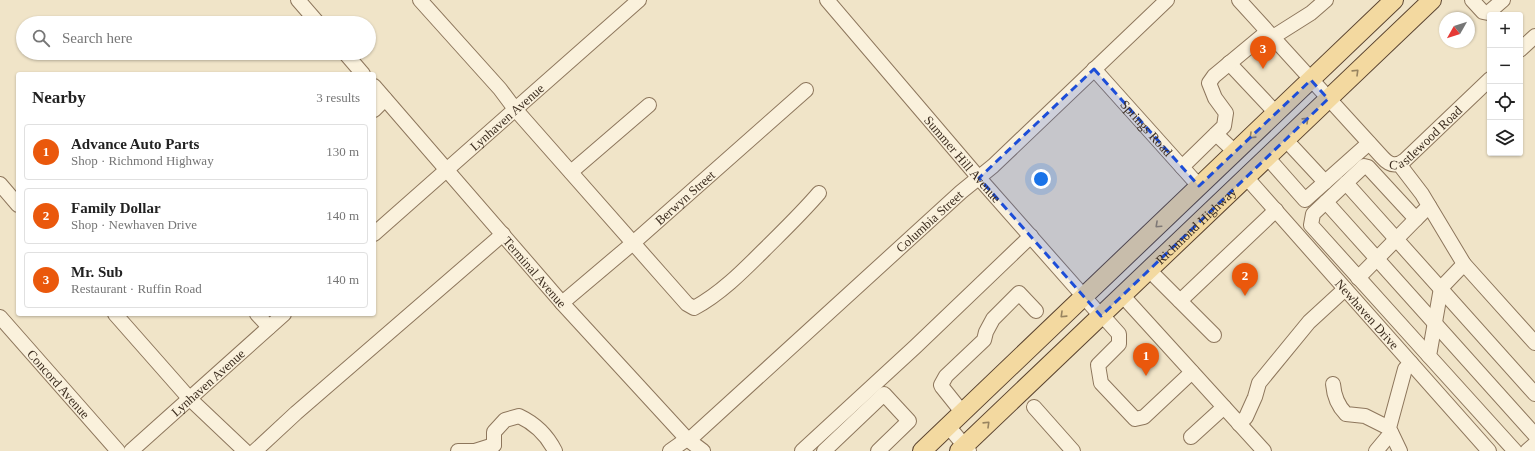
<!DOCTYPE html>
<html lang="en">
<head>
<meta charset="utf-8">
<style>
  body { margin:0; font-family:Georgia,serif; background:#f2f2f2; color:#222 }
  .controls { position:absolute; right:12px; top:12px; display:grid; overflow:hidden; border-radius:4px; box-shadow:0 1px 3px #0004 }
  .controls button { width:36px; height:36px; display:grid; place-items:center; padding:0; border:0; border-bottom:1px solid #e0e0e0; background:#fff; color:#222; font:20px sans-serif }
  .compass { position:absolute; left:1439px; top:12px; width:36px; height:36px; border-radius:50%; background:#fff; box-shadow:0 1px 3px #0004; rotate:231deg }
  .you { position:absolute; left:1041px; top:179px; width:14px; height:14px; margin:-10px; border:3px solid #fff; border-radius:50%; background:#1a73e8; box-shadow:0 0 0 6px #1a73e833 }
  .badge { display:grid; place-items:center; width:26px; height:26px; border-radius:50%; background:#ea580c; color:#fff; font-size:13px; font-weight:700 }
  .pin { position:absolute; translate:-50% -33px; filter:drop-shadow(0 1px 2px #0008) }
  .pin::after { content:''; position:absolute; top:21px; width:14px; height:12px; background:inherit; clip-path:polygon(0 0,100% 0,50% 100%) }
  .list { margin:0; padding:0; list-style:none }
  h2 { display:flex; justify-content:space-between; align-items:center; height:52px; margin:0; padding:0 16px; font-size:17px }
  h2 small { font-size:13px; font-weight:400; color:#767676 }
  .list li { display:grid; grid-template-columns:26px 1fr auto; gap:12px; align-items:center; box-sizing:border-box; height:56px; margin:0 8px 8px; padding:0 8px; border:1px solid #e0e0e0; border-radius:4px }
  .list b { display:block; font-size:15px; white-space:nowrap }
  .list p { margin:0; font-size:13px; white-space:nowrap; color:#767676 }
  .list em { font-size:13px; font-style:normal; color:#767676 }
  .icon { flex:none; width:22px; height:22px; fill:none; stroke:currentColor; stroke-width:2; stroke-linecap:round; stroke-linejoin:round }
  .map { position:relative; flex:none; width:1535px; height:451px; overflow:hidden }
  .search { position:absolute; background:#fff; box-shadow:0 1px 3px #0004; left:16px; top:16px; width:360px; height:44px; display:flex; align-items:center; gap:10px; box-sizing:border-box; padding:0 14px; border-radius:22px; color:#767676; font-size:15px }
  .panel { position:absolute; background:#fff; box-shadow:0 1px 3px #0004; left:16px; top:72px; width:360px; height:244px; border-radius:4px }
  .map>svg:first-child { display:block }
</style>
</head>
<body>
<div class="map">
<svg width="1535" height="451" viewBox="0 0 1535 451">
  <rect width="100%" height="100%" fill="#f0e4c8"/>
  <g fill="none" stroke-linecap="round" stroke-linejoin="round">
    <g stroke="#8d765c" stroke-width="16">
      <g id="minor">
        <polyline points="298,0 318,23"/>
        <path d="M420,0L500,89L515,109L664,278L687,304L694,308C720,294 742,272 763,251C782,232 801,214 819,193"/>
        <path id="s1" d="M827,0L979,178L1101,316"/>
        <path id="s2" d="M1239,0L1382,157C1389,165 1396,167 1405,160L1490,79"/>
        <polyline points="1472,0 1483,12 1488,13 1503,0"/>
        <polyline points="1273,37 1311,13 1326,0"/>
        <polyline points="1520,50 1535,36"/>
        <polyline points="345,53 363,74"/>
        <polyline points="1229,63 1276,113"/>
        <path id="s3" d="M1094,69L1199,186"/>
        <path id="s4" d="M374,86L562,303L687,439L703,451"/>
        <polyline points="374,110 385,99"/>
        <polyline points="1216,134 1235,152"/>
        <polyline points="1286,140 1325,182"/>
        <polyline points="1267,157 1305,200 1369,143"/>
        <polyline points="1399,164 1422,194 1464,264"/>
        <polyline points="1182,167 1224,126 1226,113 1215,98 1209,83 1214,76 1267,32"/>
        <polyline points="571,172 649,105"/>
        <path id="s5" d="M1246,177L1489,451"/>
        <polyline points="1346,183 1535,394"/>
        <polyline points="0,184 18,205"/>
        <polyline points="1326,202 1535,435"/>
        <path id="s6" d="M374,234L639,0"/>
        <polyline points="1149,270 1214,335"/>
        <polyline points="1358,278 1416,219"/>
        <polyline points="1122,295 1264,451"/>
        <polyline points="1180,301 1276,210"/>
        <path id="s7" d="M562,303L633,243L806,90"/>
        <polyline points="115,314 189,398 245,451"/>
        <polyline points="257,314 269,327"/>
        <polyline points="1102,315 1119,334 1119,344 1098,365 1101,383 1135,419 1144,417 1192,372"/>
        <path id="s8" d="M0,317L118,451"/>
        <polyline points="1429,356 1311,225 1313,214 1364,166 1368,167 1416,219 1429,206"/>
        <path d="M1333,384C1334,396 1337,405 1346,414L1365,416L1389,428"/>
        <polyline points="1034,407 1073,451"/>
        <polyline points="962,412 942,387 941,385 946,376 984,340 986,332 993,319 1019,293 1036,311"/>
        <polyline points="1239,424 1246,417 1255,397 1259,383 1309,322 1345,289"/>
        <polyline points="948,426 969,451"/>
        <polyline points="1191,437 1224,407"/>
        <path id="s9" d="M689,440L961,192L993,166L1167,0"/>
        <path d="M494,445V432L505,420L519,416C536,424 547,435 555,451"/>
        <path id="s10" d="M131,451L284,314"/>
        <polyline points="255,451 296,413 503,234"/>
        <polyline points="458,451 475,451 494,445"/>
        <polyline points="670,451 687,439"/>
        <polyline points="802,451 915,347 1031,236"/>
        <polyline points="824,451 884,394 909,421 878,451"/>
        <polyline points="1376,451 1391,433"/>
        <polyline points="1400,451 1389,428 1405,369 1411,363"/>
        <polyline points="1515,451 1429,356 1441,288 1464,264 1535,343"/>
        <polyline points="1527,451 1535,444"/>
      </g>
    </g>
    <g stroke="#5b4430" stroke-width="20">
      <g id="major">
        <polyline points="922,451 1394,0"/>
        <path id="s11" d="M959,451L1432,0"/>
      </g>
    </g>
    <use href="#minor" stroke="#faf1dc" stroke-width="14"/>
    <use href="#major" stroke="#f3d9a0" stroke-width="18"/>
  </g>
  <defs><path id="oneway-chevron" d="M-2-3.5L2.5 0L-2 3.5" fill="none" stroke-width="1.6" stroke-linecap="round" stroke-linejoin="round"/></defs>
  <g stroke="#988460">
    <use href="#oneway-chevron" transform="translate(1356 72) rotate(-44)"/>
    <use href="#oneway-chevron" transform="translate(1306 120) rotate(-44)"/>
    <use href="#oneway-chevron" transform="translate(1252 136) rotate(136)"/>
    <use href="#oneway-chevron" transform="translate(1158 225) rotate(137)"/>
    <use href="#oneway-chevron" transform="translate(1063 315) rotate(136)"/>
    <use href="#oneway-chevron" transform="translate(987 424) rotate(-44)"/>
  </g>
  <path fill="#1d4ed8" fill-opacity="0.2" stroke="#1d4ed8" stroke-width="3" stroke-dasharray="8 5" stroke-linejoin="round" d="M1094,69L1199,186L1311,80L1328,99L1101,316L979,178Z"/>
  <g text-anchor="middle" stroke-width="3" stroke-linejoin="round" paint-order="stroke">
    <g font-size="13" fill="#3d2e20" stroke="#f7eed8">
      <text dy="5" stroke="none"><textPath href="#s6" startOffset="177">Lynhaven Avenue</textPath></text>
      <text dy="5" stroke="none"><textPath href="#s3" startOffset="79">Springs Road</textPath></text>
      <text dy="5" stroke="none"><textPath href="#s2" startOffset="268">Castlewood Road</textPath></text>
      <text dy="5" stroke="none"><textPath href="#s1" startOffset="209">Summer Hill Avenue</textPath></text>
      <text dy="5" stroke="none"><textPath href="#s7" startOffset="162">Berwyn Street</textPath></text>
      <text dy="5" stroke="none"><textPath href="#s9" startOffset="325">Columbia Street</textPath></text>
      <text dy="5" stroke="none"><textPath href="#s11" startOffset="327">Richmond Highway</textPath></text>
      <text dy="5" stroke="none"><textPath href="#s4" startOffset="246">Terminal Avenue</textPath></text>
      <text dy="5" stroke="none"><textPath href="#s5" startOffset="183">Newhaven Drive</textPath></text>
      <text dy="5" stroke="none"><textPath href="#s10" startOffset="103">Lynhaven Avenue</textPath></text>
      <text dy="5" stroke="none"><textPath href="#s8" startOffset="89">Concord Avenue</textPath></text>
    </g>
  </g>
</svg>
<div class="controls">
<button>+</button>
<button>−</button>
<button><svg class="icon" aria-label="locate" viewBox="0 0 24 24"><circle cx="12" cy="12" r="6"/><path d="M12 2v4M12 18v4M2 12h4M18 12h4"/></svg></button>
<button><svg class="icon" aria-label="layers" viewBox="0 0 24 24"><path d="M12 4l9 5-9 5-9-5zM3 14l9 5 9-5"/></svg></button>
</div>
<svg class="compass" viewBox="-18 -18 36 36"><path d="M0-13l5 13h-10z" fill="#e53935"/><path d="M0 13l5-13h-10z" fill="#767676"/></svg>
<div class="you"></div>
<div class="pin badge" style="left:1146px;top:376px">1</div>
<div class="pin badge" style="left:1245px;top:296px">2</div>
<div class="pin badge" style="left:1263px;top:69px">3</div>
<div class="search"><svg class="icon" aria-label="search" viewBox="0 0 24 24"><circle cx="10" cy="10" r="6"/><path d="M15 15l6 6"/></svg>Search here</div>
<section class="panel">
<h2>Nearby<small>3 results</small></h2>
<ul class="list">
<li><span class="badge">1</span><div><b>Advance Auto Parts</b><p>Shop · Richmond Highway</p></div><em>130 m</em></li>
<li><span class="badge">2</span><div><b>Family Dollar</b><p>Shop · Newhaven Drive</p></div><em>140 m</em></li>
<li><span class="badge">3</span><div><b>Mr. Sub</b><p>Restaurant · Ruffin Road</p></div><em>140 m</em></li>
</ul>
</section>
</div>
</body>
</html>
